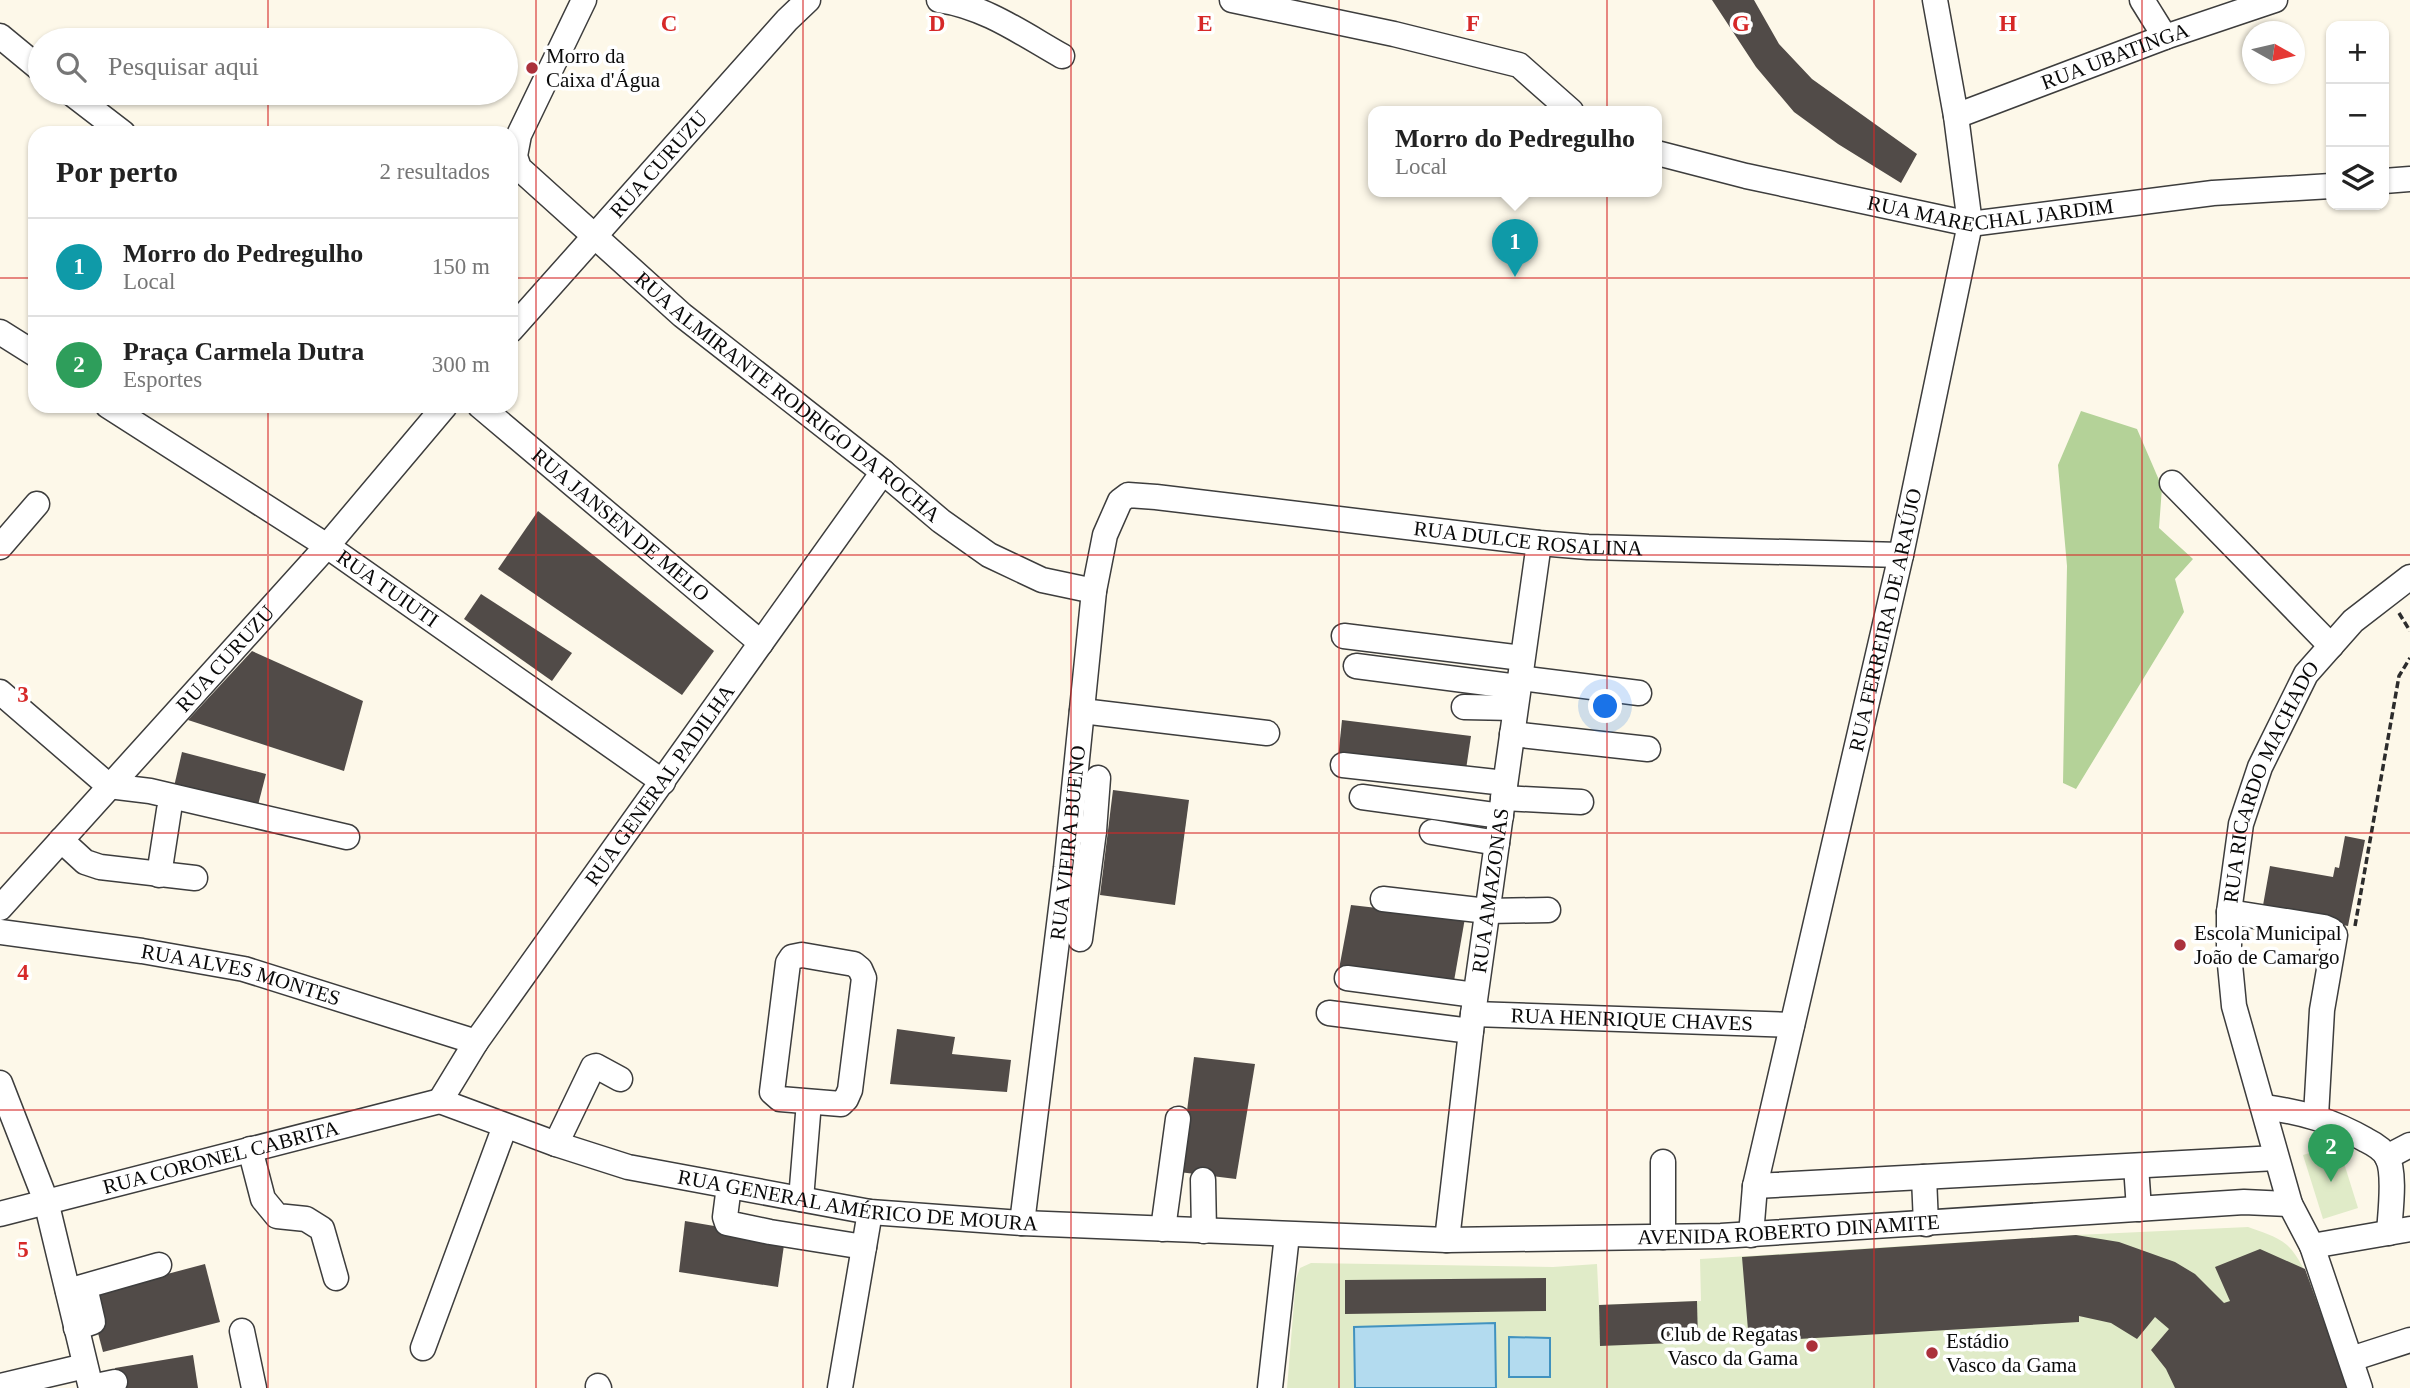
<!DOCTYPE html>
<html lang="pt">
<head>
<meta charset="utf-8">
<style>
  body { margin:0; font-family:"Times New Roman",serif; background:#f6f6f6; color:#222 }
  .controls { position:absolute; right:21px; top:21px; display:grid; overflow:hidden; border-radius:14px; box-shadow:0 2px 5px #0004 }
  .controls button { width:63px; height:63px; display:grid; place-items:center; padding:0; border:0; border-bottom:2px solid #e0e0e0; background:#fff; color:#222; font:35px sans-serif }
  .compass { position:absolute; left:2242px; top:21px; width:63px; height:63px; border-radius:50%; background:#fff; box-shadow:0 2px 5px #0004; rotate:98deg }
  .you { position:absolute; left:1606px; top:707px; width:24px; height:24px; margin:-18px; border:5px solid #fff; border-radius:50%; background:#1a73e8; box-shadow:0 0 0 10px #1a73e833 }
  .badge { display:grid; place-items:center; width:46px; height:46px; border-radius:50%; background:#ab313c; color:#fff; font-size:23px; font-weight:700 }
  .pin { position:absolute; translate:-50% -58px; filter:drop-shadow(0 2px 4px #0008) }
  .pin::after { content:''; position:absolute; top:37px; width:24px; height:21px; background:inherit; clip-path:polygon(0 0,100% 0,50% 100%) }
  .popup { position:absolute; left:1368px; top:106px; width:294px; height:91px; box-sizing:border-box; display:grid; place-content:center; border-radius:14px; background:#fff; filter:drop-shadow(0 2px 5px #0005); font-size:23px; white-space:nowrap; color:#767676 }
  .popup b { font-size:26px; color:#222 }
  .popup::after { content:''; position:absolute; left:50%; top:100%; margin-left:-14px; border:14px solid transparent; border-top-color:#fff }
  .list { margin:0; padding:0; list-style:none }
  h2 { display:flex; justify-content:space-between; align-items:center; height:91px; margin:0; padding:0 28px; font-size:30px }
  h2 small { font-size:23px; font-weight:400; color:#767676 }
  .list li { display:grid; grid-template-columns:46px 1fr auto; gap:21px; align-items:center; box-sizing:border-box; height:98px; padding:0 28px; border-top:2px solid #e0e0e0 }
  .list b { display:block; font-size:26px; white-space:nowrap }
  .list p { margin:0; font-size:23px; white-space:nowrap; color:#767676 }
  .list em { font-size:23px; font-style:normal; color:#767676 }
  .icon { flex:none; width:38px; height:38px; fill:none; stroke:currentColor; stroke-width:2; stroke-linecap:round; stroke-linejoin:round }
  .map { position:relative; flex:none; width:2410px; height:1388px; overflow:hidden }
  .search { position:absolute; background:#fff; box-shadow:0 2px 5px #0004; left:28px; top:28px; width:490px; height:77px; display:flex; align-items:center; gap:18px; box-sizing:border-box; padding:0 24px; border-radius:38px; color:#767676; font-size:26px }
  .panel { position:absolute; background:#fff; box-shadow:0 2px 5px #0004; left:28px; top:126px; width:490px; height:287px; border-radius:21px }
  .map>svg:first-child { display:block }
</style>
</head>
<body>
<div class="map">
<svg width="2410" height="1388" viewBox="0 0 2410 1388">
  <rect width="100%" height="100%" fill="#fdf8e9"/>
  <polygon fill="#b4d298" points="2081,411 2137,429 2162,487 2159,528 2193,559 2175,579 2184,612 2076,789 2063,783 2067,566 2058,465"/>
  <g fill="#e0ebc8">
    <polygon points="2338,1144 2358,1208 2323,1219 2303,1155"/>
    <path d="M2248,1227C2261,1232 2275,1235 2287,1245C2311,1266 2336,1354 2348,1388H1287L1296,1279L1300,1268L1311,1263L1553,1267L1597,1264L1599,1305L1701,1301L1700,1259L2076,1235Z"/>
  </g>
  <g fill="#b3dbef" stroke="#4192bf" stroke-width="2">
    <polygon points="1495,1323 1496,1388 1355,1388 1354,1327"/>
    <polygon points="1509,1337 1550,1338 1550,1377 1509,1377"/>
  </g>
  <g fill="#514b48">
    <polygon points="1712,0 1754,0 1779,44 1812,79 1917,154 1901,183 1838,144 1794,112 1756,67"/>
    <polygon points="538,511 714,651 682,695 498,569"/>
    <polygon points="481,594 572,653 552,681 464,619"/>
    <polygon points="252,651 363,701 344,771 188,720"/>
    <polygon points="1342,720 1471,736 1465,776 1338,759"/>
    <polygon points="182,752 266,774 257,809 173,791"/>
    <polygon points="1113,790 1189,800 1175,905 1100,895"/>
    <polygon points="2345,836 2365,840 2348,926 2262,911 2270,866 2333,877 2335,867 2339,868"/>
    <polygon points="1351,905 1465,918 1454,981 1339,969"/>
    <polygon points="897,1029 955,1037 952,1054 1011,1060 1007,1092 890,1084"/>
    <polygon points="1194,1057 1255,1064 1236,1179 1179,1172"/>
    <polygon points="685,1221 785,1238 778,1287 679,1272"/>
    <polygon points="2076,1235 2119,1242 2175,1262 2195,1274 2224,1303 2230,1301 2215,1267 2260,1249 2305,1269 2348,1388 2175,1388 2166,1369 2151,1350 2169,1329 2155,1317 2137,1339 2111,1323 2079,1316 2079,1322 1749,1342 1742,1257"/>
    <polygon points="205,1264 220,1322 103,1352 88,1295"/>
    <polygon points="1546,1278 1546,1311 1345,1314 1345,1280"/>
    <polygon points="1697,1301 1698,1342 1600,1346 1599,1305"/>
    <polygon points="193,1355 198,1388 118,1388 115,1368"/>
  </g>
  <g fill="none" stroke-linecap="round" stroke-linejoin="round">
    <g stroke="#3d3d3d" stroke-width="27">
      <g id="minor">
        <path id="s1" d="M584,0L519,135L515,156L519,168L682,315L883,472L941,521L989,555L1042,580L1094,591"/>
        <path d="M939,0C984,6 1023,34 1062,56"/>
        <polyline points="1232,0 1394,34 1519,65 1571,111"/>
        <polyline points="2142,0 2165,37"/>
        <polyline points="0,36 40,69"/>
        <polyline points="71,93 123,133"/>
        <path id="s2" d="M1956,116L2165,37L2275,0"/>
        <path id="s3" d="M1657,153L1746,176L1970,224L2213,193L2331,186"/>
        <polyline points="2384,181 2410,179"/>
        <path id="s4" d="M511,330L787,20L808,0"/>
        <polyline points="0,332 35,354"/>
        <path id="s5" d="M108,406L327,546L663,782"/>
        <path id="s6" d="M480,406L761,643"/>
        <polyline points="2172,483 2331,646"/>
        <polyline points="0,547 37,504"/>
        <polyline points="1344,636 1522,658"/>
        <polyline points="1356,666 1518,687"/>
        <polyline points="1520,678 1639,693"/>
        <polyline points="0,692 109,786 150,791 347,837"/>
        <polyline points="1464,707 1515,708"/>
        <polyline points="1082,711 1267,733"/>
        <polyline points="1512,734 1648,749"/>
        <polyline points="1343,765 1505,783"/>
        <polyline points="1362,797 1501,816"/>
        <polyline points="1503,798 1581,802"/>
        <polyline points="1078,830 1094,831 1098,778"/>
        <polyline points="1432,832 1497,843"/>
        <polyline points="61,840 85,862 100,867 195,878"/>
        <polyline points="159,875 169,810"/>
        <polyline points="1383,899 1487,911 1548,910"/>
        <path id="s7" d="M0,908L327,546L445,406"/>
        <polyline points="2229,912 2324,927 2331,930 2335,935 2322,1010 2316,1116"/>
        <path id="s8" d="M0,932L142,951L244,969L476,1042"/>
        <polyline points="1080,939 1094,831"/>
        <polygon points="802,955 854,964 860,969 864,978 850,1090 846,1099 841,1104 780,1099 772,1092 788,963 792,957"/>
        <polyline points="1347,978 1475,995"/>
        <polyline points="1329,1013 1471,1031"/>
        <path id="s9" d="M1473,1014L1792,1025"/>
        <polyline points="0,1083 46,1201 91,1388"/>
        <path id="s10" d="M440,1101L556,1144L628,1167L870,1212L1022,1223L1447,1240L1721,1236L2244,1202L2290,1204"/>
        <path id="s11" d="M440,1101L476,1042L883,472"/>
        <path d="M2264,1107C2302,1112 2333,1121 2366,1140C2374,1144 2383,1149 2387,1157C2396,1173 2390,1214 2389,1233"/>
        <polyline points="556,1144 593,1067 596,1066 620,1079"/>
        <polyline points="250,1149 263,1199 277,1216 306,1219 322,1229 336,1278"/>
        <polyline points="2387,1157 2410,1145"/>
        <polyline points="1663,1162 1663,1237"/>
        <polyline points="2136,1166 2139,1209"/>
        <polyline points="1924,1177 1926,1224"/>
        <polyline points="1203,1180 1204,1231"/>
        <polyline points="729,1186 725,1217 727,1223 770,1232 864,1247"/>
        <polyline points="1755,1186 2276,1158"/>
        <polyline points="801,1199 809,1102"/>
        <path id="s12" d="M0,1214L440,1101"/>
        <path id="s13" d="M1022,1223L1066,868L1094,591L1105,535L1120,501L1128,495L1156,497L1539,543L1588,547L1901,555"/>
        <polyline points="1163,1229 1178,1119"/>
        <path id="s14" d="M1751,1235L1755,1186L1901,555L1970,224L1956,116L1935,0"/>
        <path id="s15" d="M1447,1240L1473,1014L1539,543"/>
        <polyline points="2312,1246 2410,1229"/>
        <polyline points="68,1291 159,1265"/>
        <polyline points="76,1328 93,1322 85,1287"/>
        <polyline points="242,1331 254,1388"/>
        <polyline points="423,1348 505,1126"/>
        <polyline points="2351,1359 2410,1340"/>
        <polyline points="0,1386 85,1366"/>
        <polyline points="598,1386 599,1388"/>
        <polyline points="91,1387 115,1382"/>
        <polyline points="840,1388 870,1212"/>
        <polyline points="1270,1388 1287,1235"/>
        <path id="s16" d="M2360,1388L2312,1246L2290,1204L2234,1006L2229,954V912L2241,824L2260,767L2306,674L2353,621L2410,577"/>
      </g>
    </g>
    <g stroke="#2c2c2c" stroke-width="3.5" stroke-dasharray="7 3.5" stroke-linecap="butt">
      <polyline points="2399,613 2410,631"/>
      <polyline points="2355,926 2399,676 2410,658"/>
    </g>
    <use href="#minor" stroke="#fff" stroke-width="24"/>
  </g>
  <path fill="none" stroke="#d62828" stroke-width="2" stroke-opacity="0.55" d="M268,0V40M536,0V1388M803,0V1388M1071,0V1388M1339,0V1388M1607,0V1388M1874,0V1388M2142,0V1388M268,93V133M0,278H35M511,278H2410M268,406V1388M0,555H2410M0,833H2410M0,1110H2410"/>
  <g fill="#ab313c" stroke="#fff" stroke-width="2.5">
    <circle cx="532" cy="68" r="7"/>
    <circle cx="2180" cy="945" r="7"/>
    <circle cx="1812" cy="1346" r="7"/>
    <circle cx="1932" cy="1353" r="7"/>
  </g>
  <g text-anchor="middle" stroke-width="7" stroke-linejoin="round" paint-order="stroke">
    <g font-size="21" fill="#0a0a0a" stroke="#fff" text-anchor="start">
      <text x="546" y="63">Morro da<tspan x="546" dy="24">Caixa d'Água</tspan></text>
      <text x="2194" y="940">Escola Municipal<tspan x="2194" dy="24">João de Camargo</tspan></text>
      <text x="1798" y="1341" text-anchor="end">Club de Regatas<tspan x="1798" dy="24">Vasco da Gama</tspan></text>
      <text x="1946" y="1348">Estádio<tspan x="1946" dy="24">Vasco da Gama</tspan></text>
    </g>
    <g font-size="21" fill="#0a0a0a" stroke="#fff">
      <text dy="7" stroke="none"><textPath href="#s2" startOffset="170">RUA UBATINGA</textPath></text>
      <text dy="7" stroke="none"><textPath href="#s4" startOffset="222">RUA CURUZU</textPath></text>
      <text dy="7" stroke="none"><textPath href="#s3" startOffset="341">RUA MARECHAL JARDIM</textPath></text>
      <text dy="7" stroke="none"><textPath href="#s1" startOffset="537">RUA ALMIRANTE RODRIGO DA ROCHA</textPath></text>
      <text dy="7" stroke="none"><textPath href="#s6" startOffset="184">RUA JANSEN DE MELO</textPath></text>
      <text dy="7" stroke="none"><textPath href="#s13" startOffset="1143">RUA DULCE ROSALINA</textPath></text>
      <text dy="7" stroke="none"><textPath href="#s5" startOffset="334">RUA TUIUTI</textPath></text>
      <text dy="7" stroke="none"><textPath href="#s14" startOffset="630">RUA FERREIRA DE ARAÚJO</textPath></text>
      <text dy="7" stroke="none"><textPath href="#s7" startOffset="336">RUA CURUZU</textPath></text>
      <text dy="7" stroke="none"><textPath href="#s16" startOffset="635">RUA RICARDO MACHADO</textPath></text>
      <text dy="7" stroke="none"><textPath href="#s11" startOffset="385">RUA GENERAL PADILHA</textPath></text>
      <text dy="7" stroke="none"><textPath href="#s13" startOffset="383">RUA VIEIRA BUENO</textPath></text>
      <text dy="7" stroke="none"><textPath href="#s15" startOffset="352">RUA AMAZONAS</textPath></text>
      <text dy="7" stroke="none"><textPath href="#s8" startOffset="245">RUA ALVES MONTES</textPath></text>
      <text dy="7" stroke="none"><textPath href="#s9" startOffset="159">RUA HENRIQUE CHAVES</textPath></text>
      <text dy="7" stroke="none"><textPath href="#s12" startOffset="228">RUA CORONEL CABRITA</textPath></text>
      <text dy="7" stroke="none"><textPath href="#s10" startOffset="432">RUA GENERAL AMÉRICO DE MOURA</textPath></text>
      <text dy="7" stroke="none"><textPath href="#s10" startOffset="1365">AVENIDA ROBERTO DINAMITE</textPath></text>
    </g>
  </g>
  <g font-size="23" text-anchor="middle" font-weight="bold" fill="#d62828" stroke="#fff" stroke-width="7" stroke-linejoin="round" paint-order="stroke">
    <text x="669" y="31">C</text>
    <text x="937" y="31">D</text>
    <text x="1205" y="31">E</text>
    <text x="1473" y="31">F</text>
    <text x="1741" y="31">G</text>
    <text x="2008" y="31">H</text>
    <text x="23" y="702">3</text>
    <text x="23" y="980">4</text>
    <text x="23" y="1257">5</text>
  </g>
</svg>
<div class="controls">
<button>+</button>
<button>−</button>
<button><svg class="icon" aria-label="layers" viewBox="0 0 24 24"><path d="M12 4l9 5-9 5-9-5zM3 14l9 5 9-5"/></svg></button>
</div>
<svg class="compass" viewBox="-18 -18 36 36"><path d="M0-13l5 13h-10z" fill="#e53935"/><path d="M0 13l5-13h-10z" fill="#767676"/></svg>
<div class="you"></div>
<div class="pin badge" style="left:1515px;top:277px;background:#0f9aa8">1</div>
<div class="popup"><b>Morro do Pedregulho</b>Local</div>
<div class="pin badge" style="left:2331px;top:1182px;background:#2e9e5b">2</div>
<div class="search"><svg class="icon" aria-label="search" viewBox="0 0 24 24"><circle cx="10" cy="10" r="6"/><path d="M15 15l6 6"/></svg>Pesquisar aqui</div>
<section class="panel">
<h2>Por perto<small>2 resultados</small></h2>
<ul class="list">
<li><span class="badge" style="background:#0f9aa8">1</span><div><b>Morro do Pedregulho</b><p>Local</p></div><em>150 m</em></li>
<li><span class="badge" style="background:#2e9e5b">2</span><div><b>Praça Carmela Dutra</b><p>Esportes</p></div><em>300 m</em></li>
</ul>
</section>
</div>
</body>
</html>
